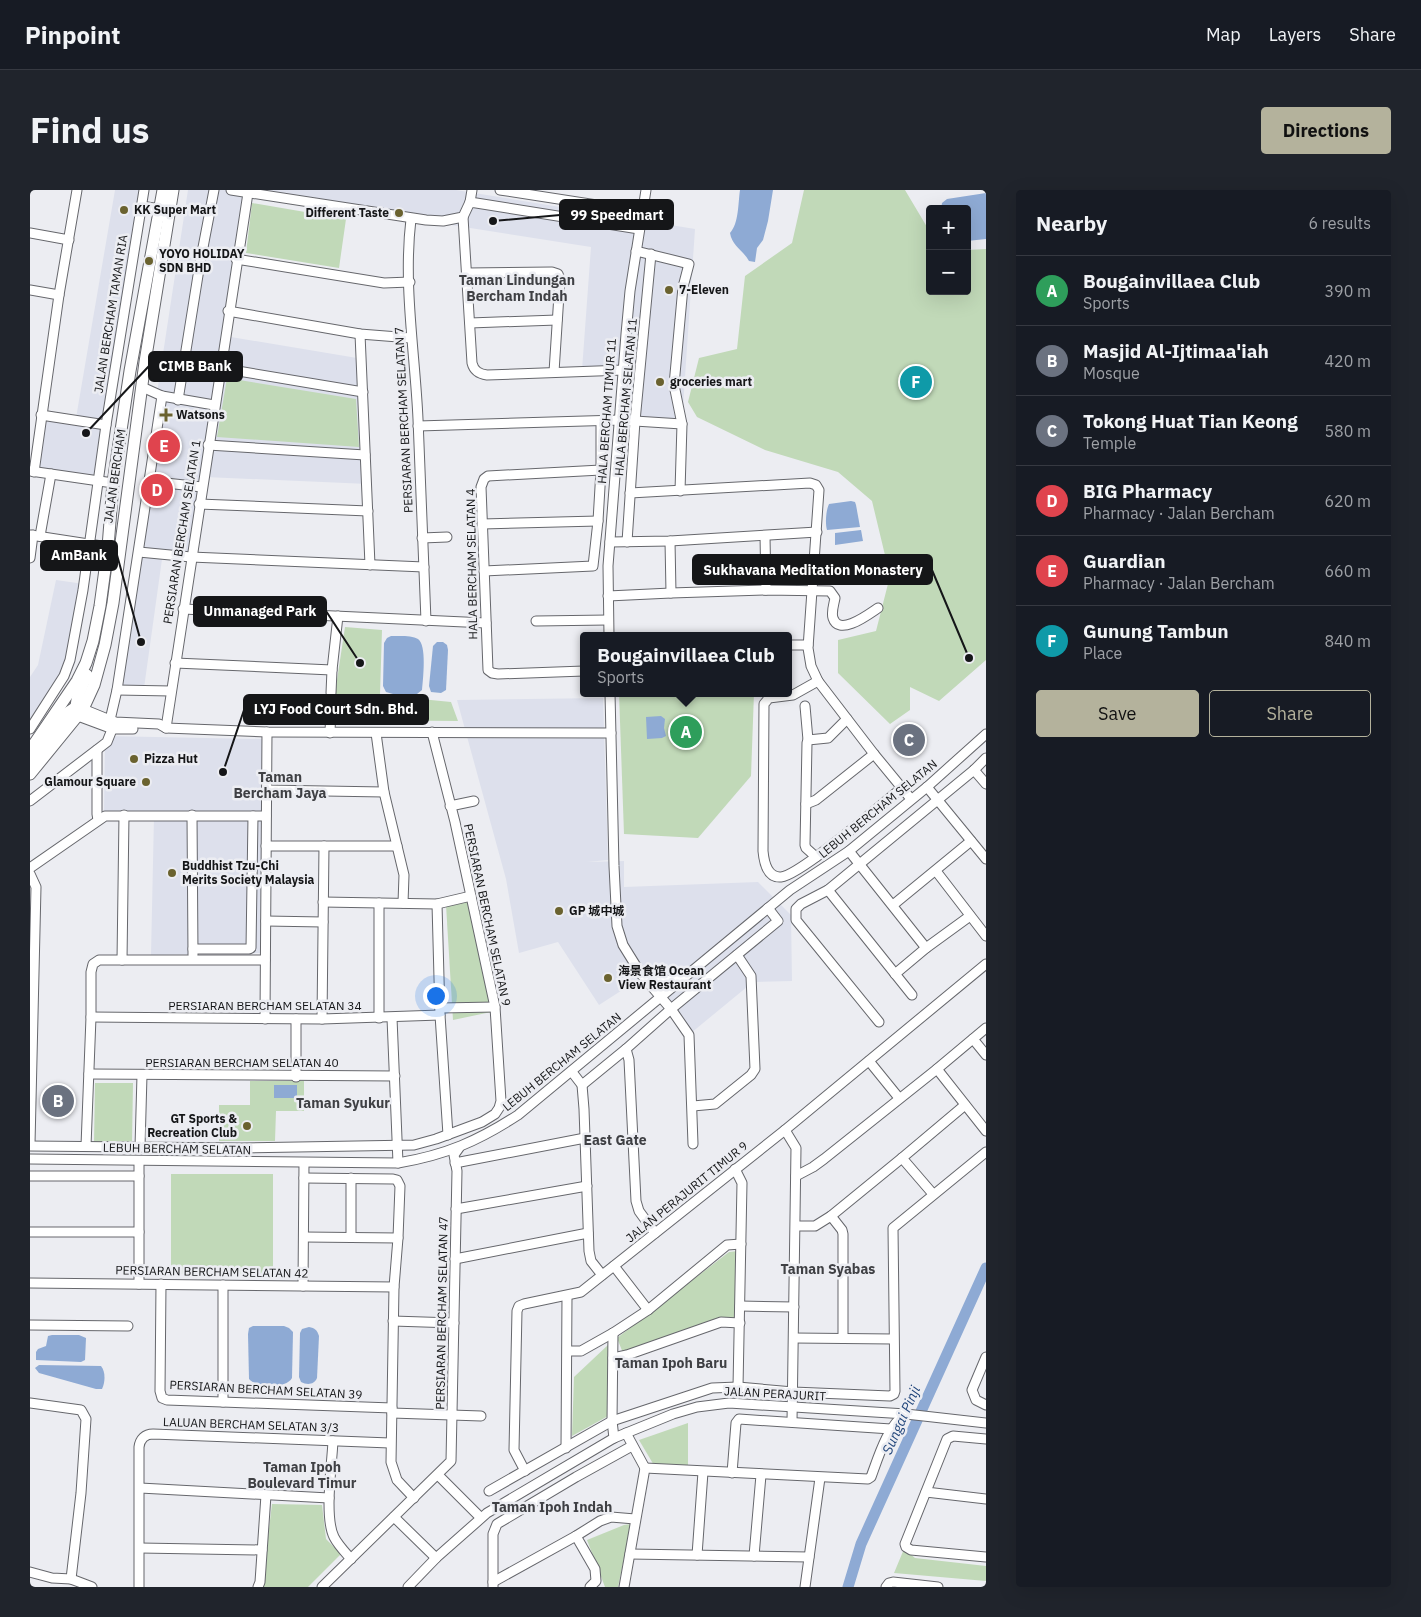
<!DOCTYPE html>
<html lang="en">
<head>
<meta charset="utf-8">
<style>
  body { margin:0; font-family:"IBM Plex Sans","Noto Sans SC",sans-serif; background:#20242c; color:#f1f3f6 }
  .controls { position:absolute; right:15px; top:15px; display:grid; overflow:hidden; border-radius:5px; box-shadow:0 5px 20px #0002 }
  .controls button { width:45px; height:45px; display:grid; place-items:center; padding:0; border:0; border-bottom:1px solid #363941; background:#171b24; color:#f1f3f6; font:25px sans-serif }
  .you { position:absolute; left:405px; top:805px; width:18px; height:18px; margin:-12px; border:4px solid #fff; border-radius:50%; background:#1a73e8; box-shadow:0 0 0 8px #1a73e833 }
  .badge { display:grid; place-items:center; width:32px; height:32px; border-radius:50%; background:#b4b29c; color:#fff; font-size:16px; font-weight:700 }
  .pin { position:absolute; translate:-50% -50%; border:2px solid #fff; box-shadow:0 1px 5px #0006 }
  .popup { position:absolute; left:550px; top:442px; width:212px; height:65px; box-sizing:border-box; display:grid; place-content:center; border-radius:5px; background:#171b24; filter:drop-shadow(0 1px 4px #0005); font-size:16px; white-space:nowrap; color:#9ea1a6 }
  .popup b { font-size:19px; color:#f1f3f6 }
  .popup::after { content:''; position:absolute; left:50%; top:100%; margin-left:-10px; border:10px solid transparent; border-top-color:#171b24 }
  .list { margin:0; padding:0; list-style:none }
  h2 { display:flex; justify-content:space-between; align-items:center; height:65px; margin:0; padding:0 20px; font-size:21px }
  h2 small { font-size:16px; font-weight:400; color:#9ea1a6 }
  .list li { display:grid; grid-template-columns:32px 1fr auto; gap:15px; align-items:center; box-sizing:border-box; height:70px; padding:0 20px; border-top:1px solid #363941 }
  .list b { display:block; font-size:19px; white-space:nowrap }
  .list p { margin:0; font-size:16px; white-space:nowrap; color:#9ea1a6 }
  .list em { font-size:16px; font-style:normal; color:#9ea1a6 }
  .actions { display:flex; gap:10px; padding:15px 20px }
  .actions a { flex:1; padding:11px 0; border:1px solid #b4b29c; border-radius:5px; text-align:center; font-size:18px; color:#b4b29c }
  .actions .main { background:#b4b29c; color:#111 }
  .map { position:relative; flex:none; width:956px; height:1397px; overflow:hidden; border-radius:5px }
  header { display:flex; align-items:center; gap:30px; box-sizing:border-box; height:70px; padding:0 25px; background:#171b24; border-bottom:1px solid #363941 }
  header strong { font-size:24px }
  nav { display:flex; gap:28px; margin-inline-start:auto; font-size:18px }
  .intro { display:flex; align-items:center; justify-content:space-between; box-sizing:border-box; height:120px; padding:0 30px }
  h1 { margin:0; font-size:35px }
  .button { padding:12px 22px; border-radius:5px; background:#b4b29c; color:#111; font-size:18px; font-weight:700 }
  main { display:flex; gap:30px; padding:0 30px }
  aside { flex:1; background:#171b24; border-radius:5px; box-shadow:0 5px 20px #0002 }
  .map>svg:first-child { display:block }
</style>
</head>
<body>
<header>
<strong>Pinpoint</strong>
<nav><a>Map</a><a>Layers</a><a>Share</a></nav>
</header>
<div class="intro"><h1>Find us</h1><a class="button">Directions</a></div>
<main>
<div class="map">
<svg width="956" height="1397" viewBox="0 0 956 1397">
  <rect width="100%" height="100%" fill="#ecedf2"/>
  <g fill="#dde0ec">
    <polygon points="85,0 116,0 71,289 4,278 13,224 46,228"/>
    <polygon points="158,0 426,0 665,39 652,232 590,230 594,180 552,180 561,57 218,3 195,146 333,169 338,294 175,287 159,365 133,362 114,498 82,498"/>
    <polygon points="26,390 54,394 40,469 0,539 0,487 8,475"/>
    <polygon points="573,508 578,670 557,672 594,671 594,697 728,692 761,725 762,791 723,792 661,843 611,788 569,815 528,752 489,763 476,689 427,510"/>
    <polygon points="75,546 232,549 230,763 121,765 124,626 74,624"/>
  </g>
  <g fill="#c1d9b8">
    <polygon points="774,0 875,0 900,42 900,101 937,101 937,60 956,59 956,470 909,511 880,497 880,520 860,534 808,483 808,450 846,441 860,386 842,311 808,282 735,260 667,227 658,212 669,168 707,159 715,86 762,53"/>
    <polygon points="222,13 316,29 309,78 216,63"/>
    <polygon points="197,188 326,209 329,257 187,247"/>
    <polygon points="315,437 352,440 350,505 421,512 428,531 301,530"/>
    <polygon points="589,503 724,503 721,586 668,648 594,644"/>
    <polygon points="438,707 461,822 423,830 416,715"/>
    <polygon points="220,891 274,891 274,921 246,921 245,951 189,951 189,915 220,915"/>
    <polygon points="65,893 103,893 102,953 64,953"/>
    <polygon points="141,984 243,984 243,1085 141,1084"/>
    <polygon points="708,1061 708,1129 593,1163 587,1148 699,1062"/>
    <polygon points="578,1155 580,1225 542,1246 544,1187"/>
    <polygon points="658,1233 658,1276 625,1277 609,1250"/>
    <polygon points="242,1314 292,1315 296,1349 311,1364 278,1397 232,1397"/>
    <polygon points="601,1334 588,1397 575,1397 557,1350 594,1335"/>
    <polygon points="874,1359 885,1368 956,1376 956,1391 864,1383"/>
  </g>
  <g fill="#8eaad4">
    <path d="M710,0H743L738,31L733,50L727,58L725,72L719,71C713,60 702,56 700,43C709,33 708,13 710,0Z"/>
    <polygon points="956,3 956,49 937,51 937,19 911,19 912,13 917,9"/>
    <path d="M821,311L825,312L826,315L830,337L797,340C795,333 796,320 799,314Z"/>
    <polygon points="831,340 833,351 805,355 805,343"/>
    <path d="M361,446C368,446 382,445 388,449C397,455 393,489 392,500L387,504H363L356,502L353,496L354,453L357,448Z"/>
    <polygon points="407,452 413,452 417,455 418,460 416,500 411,503 401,502 399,496 403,456"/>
    <polygon points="631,526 635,529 634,538 636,546 632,548 617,549 616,527"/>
    <rect x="244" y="895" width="23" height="13"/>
    <path d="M223,1136H254L259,1138L263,1142L262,1188C256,1199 227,1198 219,1189L218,1144L219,1138Z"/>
    <path d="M279,1137C285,1138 287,1140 289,1146L287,1188C284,1195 277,1195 271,1192L269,1187L270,1143L272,1139Z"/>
    <polygon points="22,1145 49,1145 56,1148 55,1170 51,1172 6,1170 6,1162 8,1159 16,1156 18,1146"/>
    <path d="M9,1175L71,1176C76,1182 75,1193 72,1199H66L9,1183L5,1178Z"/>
  </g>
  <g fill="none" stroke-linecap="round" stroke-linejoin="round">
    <polyline stroke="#8eaad4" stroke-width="11" points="818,1397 831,1354 956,1078"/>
    <g stroke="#66676c" stroke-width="11">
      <g id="minor">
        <polyline points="201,0 396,30 413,31 433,27 440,12 609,39"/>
        <polyline points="470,0 612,22"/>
        <polyline points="440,12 442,0"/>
        <polyline points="111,16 130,19"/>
        <path d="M433,27L442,173C444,181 449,184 457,185L594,180"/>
        <path d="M381,29C373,95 385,163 388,229C391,296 393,364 396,431"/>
        <polyline points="0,43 39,50"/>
        <polyline points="606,61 659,74 653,97 644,195 652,234 650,301"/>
        <polyline points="206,69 354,93 380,92"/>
        <polyline points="437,83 522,82 528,84 530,89 524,182"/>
        <polyline points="0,100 29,105"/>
        <polyline points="198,121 330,144 381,148"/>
        <polyline points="440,133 527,130"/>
        <polyline points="330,144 340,375"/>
        <polyline points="190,178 333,202"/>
        <polyline points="112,197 132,206 184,215"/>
        <polyline points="148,210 170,73 184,0"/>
        <polyline points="11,225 76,235"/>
        <polyline points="388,236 589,230 652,234"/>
        <polyline points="178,255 335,265"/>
        <polyline points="0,281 83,293"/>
        <polyline points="4,282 29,105 47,0"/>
        <polyline points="118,291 172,297"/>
        <polyline points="600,303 780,293 786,295 789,300 778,458 781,476 788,491 844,564 881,609"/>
        <polyline points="169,314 338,321"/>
        <polyline points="452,334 568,331"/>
        <polyline points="0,345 78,357"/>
        <polyline points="10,346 21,284"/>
        <polyline points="735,346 736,400"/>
        <polyline points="392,348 417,347"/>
        <polyline points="640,351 641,403"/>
        <polyline points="580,352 640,351 787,342"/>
        <polyline points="597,352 605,231 621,64"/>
        <polyline points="109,362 161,367 394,377"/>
        <polyline points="0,368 3,345"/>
        <polyline points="454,381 563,376 568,331 571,280 571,232"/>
        <path d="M578,406L641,403L736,400L800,401L805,408C804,414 801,422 803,428C809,447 839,424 848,418"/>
        <polyline points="153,419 456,433"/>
        <polyline points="506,431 578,430"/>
        <polyline points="579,446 578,376 596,144 600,101 616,0"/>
        <polyline points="758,455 778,455"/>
        <polyline points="145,473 302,480 308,426"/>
        <polyline points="554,481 468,484 462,483 458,480 451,297 454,289 458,286 571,280"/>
        <path d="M788,491L763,505L739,508L734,514L733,661C734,672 737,688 751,687C771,685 852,614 873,597"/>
        <polyline points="87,500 141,501"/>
        <polyline points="301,503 302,480"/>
        <polyline points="580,503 584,676 587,736 593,755 611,784 641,819 659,845 663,954"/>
        <polyline points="775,516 778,550 777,553 775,655 776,658 786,667"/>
        <polyline points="53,519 85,532 129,534 136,538 237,542 581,543"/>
        <polyline points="48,526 83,539 103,539"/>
        <polyline points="80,530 87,500 132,206"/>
        <polyline points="136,538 218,3"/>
        <polyline points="0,539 34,486 40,470 53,400 76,235 114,0"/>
        <polyline points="300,543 301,515"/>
        <polyline points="346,543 354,602 374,685 373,713"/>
        <polyline points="778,550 798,548 817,529"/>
        <polyline points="67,560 67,624 68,630"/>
        <polyline points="944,580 956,594"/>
        <polyline points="897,597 956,669"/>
        <polyline points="236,600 354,602"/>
        <polyline points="0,611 77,552 85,532"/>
        <polyline points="776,614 786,610 844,564"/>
        <polyline points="420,616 444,611"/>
        <polyline points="162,625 163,765"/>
        <polyline points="236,656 367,656"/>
        <polyline points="819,661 896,758"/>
        <polyline points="0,678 75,626 236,626"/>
        <polyline points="906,681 956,746"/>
        <polyline points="0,684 6,697 0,954"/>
        <polyline points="798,700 882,805"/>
        <polyline points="293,712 407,714 441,706"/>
        <polyline points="407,714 410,825 418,945"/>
        <polyline points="863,715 941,651"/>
        <polyline points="236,731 293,732"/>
        <polyline points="163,759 219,759 221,758 223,626"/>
        <polyline points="92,770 94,625"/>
        <polyline points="611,784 629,790 649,790"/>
        <polyline points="865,784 896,758 940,726"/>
        <polyline points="410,818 465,817"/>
        <polyline points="61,827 292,829 410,825"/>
        <polyline points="349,828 349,713"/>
        <polyline points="362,828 368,973"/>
        <polyline points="235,829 237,542"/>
        <polyline points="292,829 294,656"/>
        <polyline points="849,832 766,730 766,719 771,714 798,700 944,580 956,568"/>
        <polyline points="943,849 956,865"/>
        <polyline points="596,859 641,819 748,731 738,718"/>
        <polyline points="839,871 869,908"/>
        <polyline points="907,879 956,941"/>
        <polyline points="542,882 552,895 554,919 559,1061 561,1071 572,1085"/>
        <polyline points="59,884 365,886"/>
        <polyline points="266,887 266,829"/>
        <polyline points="552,895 596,859 599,870 606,1011 609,1021 625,1043"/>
        <polyline points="663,916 685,914 721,885 725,879 721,786 707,765"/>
        <polyline points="755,940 766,958 762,1232"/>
        <polyline points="0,956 211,958 384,955 406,949 452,932 465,924 469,918 471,911 465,817 425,632 402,542"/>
        <polyline points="56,956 61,827 61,782 63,774 69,770 235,770"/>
        <polyline points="110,957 112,885"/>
        <polyline points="872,968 903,1004"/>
        <path d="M0,969L368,973C416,965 448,951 488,925L760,700L819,661L897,597L956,544"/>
        <polyline points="425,973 555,948"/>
        <polyline points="705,979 712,993 708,1197"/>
        <polyline points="0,986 109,986"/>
        <polyline points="766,986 783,977 794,969 907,879 956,838"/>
        <polyline points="274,988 363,989 367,990 370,996 368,1048 364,1097 361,1272 367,1290 384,1308"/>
        <polyline points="426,1019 557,996"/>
        <polyline points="801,1026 812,1040 813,1044 813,1148"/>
        <polyline points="766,1036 785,1036 801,1026 872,968 935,915"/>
        <polyline points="0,1042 109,1042"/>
        <polyline points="274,1047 368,1048"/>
        <polyline points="321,1047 321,988"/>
        <polyline points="425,1069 558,1043"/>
        <polyline points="584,1076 618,1120"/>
        <polyline points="0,1093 364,1097"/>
        <polyline points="109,1094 109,971"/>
        <polyline points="131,1094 130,1201 132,1208 137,1210 362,1218"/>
        <polyline points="273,1096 274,973"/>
        <polyline points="710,1116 764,1117"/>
        <polyline points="363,1131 424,1133"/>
        <polyline points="0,1135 98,1136"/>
        <polyline points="583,1143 582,1231 584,1248"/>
        <polyline points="764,1148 863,1149"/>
        <polyline points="538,1161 551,1161 583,1143 618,1120 697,1055 711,1054"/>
        <polyline points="956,1167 942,1200 946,1210 956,1215"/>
        <polyline points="583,1168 597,1165 691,1132 710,1133"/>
        <polyline points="193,1212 193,1095"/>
        <polyline points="0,1213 51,1220 56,1229 51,1303 41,1389"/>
        <polyline points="362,1223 451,1226"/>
        <polyline points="596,1243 615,1278"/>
        <polyline points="956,1249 923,1246 917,1249 875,1354 876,1357 881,1360 956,1367"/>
        <path d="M303,1251C302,1274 294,1327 304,1347C308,1355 315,1362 321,1369"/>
        <polyline points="536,1258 537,1106"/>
        <path d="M615,1278L838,1289L841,1287C848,1268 858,1234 876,1224"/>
        <polyline points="495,1281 484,1260 487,1121 489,1116 494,1114 551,1102 755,940 956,774"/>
        <polyline points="702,1283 706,1233 709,1229 861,1239"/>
        <polyline points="408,1285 450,1327"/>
        <polyline points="110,1298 299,1308"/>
        <polyline points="459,1301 582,1231 682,1198 708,1197 763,1202 860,1206 864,1204 865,1201 863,1038 956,962"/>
        <polyline points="896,1302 956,1309"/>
        <polyline points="364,1327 406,1368"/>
        <polyline points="546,1346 565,1379 566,1391 560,1397"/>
        <polyline points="110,1358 232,1360"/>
        <polyline points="600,1364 779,1367"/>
        <polyline points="667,1365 673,1282"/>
        <polyline points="724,1366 731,1285"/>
        <polyline points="0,1382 22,1388 41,1389 62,1397"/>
        <polyline points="463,1392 546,1346 570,1331 581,1327 605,1329"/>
        <path d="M109,1397V1257C110,1249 115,1244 123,1244L360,1253"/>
        <polyline points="228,1397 230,1392 236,1305"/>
        <polyline points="292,1397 421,1271 427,981 424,965 429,958"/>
        <polyline points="378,1397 406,1368 457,1323 584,1248 643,1224 667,1217 699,1213 876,1224 956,1233"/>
        <polyline points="463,1397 463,1344 467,1334 546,1287 602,1256"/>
        <polyline points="594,1397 615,1278"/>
        <polyline points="775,1397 790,1288"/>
        <polyline points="856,1397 859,1393 863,1392 908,1397"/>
      </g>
    </g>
    <g stroke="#66676c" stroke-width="13">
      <g id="major">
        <path d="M48,526C42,512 52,498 57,485"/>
        <polyline points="0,560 47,491 56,473 63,451 70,416 78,357 83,293 100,181 133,0"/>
        <polyline points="0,570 37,523 43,519 51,518"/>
        <polyline points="0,584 53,519 64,495 75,455 83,413 115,172 143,0"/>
      </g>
    </g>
    <use href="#minor" stroke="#fff" stroke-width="9"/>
    <use href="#major" stroke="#fff" stroke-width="11"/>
  </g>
  <g fill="#6a622f" stroke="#ecedf2" stroke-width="2">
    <circle cx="94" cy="20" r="5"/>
    <circle cx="369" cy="23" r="5"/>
    <circle cx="119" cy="71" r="5"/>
    <circle cx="639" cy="100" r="5"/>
    <circle cx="630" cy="192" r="5"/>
    <path d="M133.5 217.5h5v5h5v5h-5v5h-5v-5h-5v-5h5z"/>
    <circle cx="104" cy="569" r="5"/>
    <circle cx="116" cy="592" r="5"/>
    <circle cx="142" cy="683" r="5"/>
    <circle cx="529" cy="721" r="5"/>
    <circle cx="578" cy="788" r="5"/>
    <circle cx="217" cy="936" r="5"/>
  </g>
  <g text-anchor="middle" stroke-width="5" stroke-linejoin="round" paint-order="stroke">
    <g font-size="12" font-weight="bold" fill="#151618" stroke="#ecedf2" text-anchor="start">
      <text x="104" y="24">KK Super Mart</text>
      <text x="359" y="27" text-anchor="end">Different Taste</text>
      <text x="129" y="68">YOYO HOLIDAY<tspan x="129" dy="14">SDN BHD</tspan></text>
      <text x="649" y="104">7-Eleven</text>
      <text x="640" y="196">groceries mart</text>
      <text x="146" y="229">Watsons</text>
      <text x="114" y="573">Pizza Hut</text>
      <text x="106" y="596" text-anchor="end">Glamour Square</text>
      <text x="152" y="680">Buddhist Tzu-Chi<tspan x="152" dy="14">Merits Society Malaysia</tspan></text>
      <text x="539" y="725">GP 城中城</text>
      <text x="588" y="785">海景食馆 Ocean<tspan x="588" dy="14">View Restaurant</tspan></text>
      <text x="207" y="933" text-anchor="end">GT Sports &amp;<tspan x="207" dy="14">Recreation Club</tspan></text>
    </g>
    <g font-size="12" fill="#151618" stroke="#ecedf2">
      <text transform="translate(81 124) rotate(-81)" y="4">JALAN BERCHAM TAMAN RIA</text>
      <text transform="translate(596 207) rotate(-85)" y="4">HALA BERCHAM SELATAN 11</text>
      <text transform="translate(577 221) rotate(-86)" y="4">HALA BERCHAM TIMUR 11</text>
      <text transform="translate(374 230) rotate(-93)" y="4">PERSIARAN BERCHAM SELATAN 7</text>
      <text transform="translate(85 286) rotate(-82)" y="4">JALAN BERCHAM</text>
      <text transform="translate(152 342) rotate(-81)" y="4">PERSIARAN BERCHAM SELATAN 1</text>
      <text transform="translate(442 374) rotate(-91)" y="4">HALA BERCHAM SELATAN 4</text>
      <text transform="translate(848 619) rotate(-39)" y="4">LEBUH BERCHAM SELATAN</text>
      <text transform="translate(457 725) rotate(78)" y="4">PERSIARAN BERCHAM SELATAN 9</text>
      <text x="235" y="820">PERSIARAN BERCHAM SELATAN 34</text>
      <text transform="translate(532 872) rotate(-39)" y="4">LEBUH BERCHAM SELATAN</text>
      <text x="212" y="877">PERSIARAN BERCHAM SELATAN 40</text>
      <text transform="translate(147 959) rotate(1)" y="4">LEBUH BERCHAM SELATAN</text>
      <text transform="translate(657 1002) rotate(-39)" y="4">JALAN PERAJURIT TIMUR 9</text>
      <text transform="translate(182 1082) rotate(1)" y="4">PERSIARAN BERCHAM SELATAN 42</text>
      <text transform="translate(412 1123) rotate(-89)" y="4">PERSIARAN BERCHAM SELATAN 47</text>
      <text transform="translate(236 1200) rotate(3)" y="4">PERSIARAN BERCHAM SELATAN 39</text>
      <text transform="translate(745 1204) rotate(3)" y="4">JALAN PERAJURIT</text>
      <text transform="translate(221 1235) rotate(2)" y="4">LALUAN BERCHAM SELATAN 3/3</text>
    </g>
    <g font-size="14" font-weight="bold" fill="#3f4044" stroke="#ecedf2">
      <text x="487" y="95">Taman Lindungan<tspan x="487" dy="16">Bercham Indah</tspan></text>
      <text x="250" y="592">Taman<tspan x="250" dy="16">Bercham Jaya</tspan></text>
      <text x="313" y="918">Taman Syukur</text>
      <text x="585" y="955">East Gate</text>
      <text x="798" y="1084">Taman Syabas</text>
      <text x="641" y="1178">Taman Ipoh Baru</text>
      <text x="272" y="1282">Taman Ipoh<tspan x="272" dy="16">Boulevard Timur</tspan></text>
      <text x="522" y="1322">Taman Ipoh Indah</text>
    </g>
    <g font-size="14" font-style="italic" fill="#22467b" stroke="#ecedf2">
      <text transform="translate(871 1230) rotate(-66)" y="5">Sungai Pinji</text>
    </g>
  </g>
  <path fill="none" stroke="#151618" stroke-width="2" d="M463 31L530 25M56 243L119 176M111 452L87 365M939 468L902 380M330 473L296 421M193 582L214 520"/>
  <g fill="#151618" stroke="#ecedf2" stroke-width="2">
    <circle cx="463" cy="31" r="5"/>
    <circle cx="56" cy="243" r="5"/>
    <circle cx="111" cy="452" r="5"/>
    <circle cx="939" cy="468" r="5"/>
    <circle cx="330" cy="473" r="5"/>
    <circle cx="193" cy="582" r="5"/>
  </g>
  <g fill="#151618" stroke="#151618" stroke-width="2">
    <rect x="530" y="10" width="113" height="29" rx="5"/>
    <rect x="119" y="162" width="93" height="29" rx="5"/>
    <rect x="11" y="351" width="76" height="29" rx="5"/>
    <rect x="663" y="365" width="239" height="29" rx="5"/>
    <rect x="164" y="407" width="132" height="29" rx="5"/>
    <rect x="214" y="505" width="184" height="29" rx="5"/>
  </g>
  <g font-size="14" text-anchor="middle" font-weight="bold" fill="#fff">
    <text x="587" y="30">99 Speedmart</text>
    <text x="165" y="181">CIMB Bank</text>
    <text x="49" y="370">AmBank</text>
    <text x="783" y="385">Sukhavana Meditation Monastery</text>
    <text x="230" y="426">Unmanaged Park</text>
    <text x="306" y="524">LYJ Food Court Sdn. Bhd.</text>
  </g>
</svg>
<div class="controls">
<button>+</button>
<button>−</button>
</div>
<div class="you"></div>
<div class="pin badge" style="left:656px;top:542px;background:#2e9e5b">A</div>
<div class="popup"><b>Bougainvillaea Club</b>Sports</div>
<div class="pin badge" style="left:28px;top:911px;background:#6b7280">B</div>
<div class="pin badge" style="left:879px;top:550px;background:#6b7280">C</div>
<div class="pin badge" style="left:127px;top:300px;background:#e0444e">D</div>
<div class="pin badge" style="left:134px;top:256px;background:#e0444e">E</div>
<div class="pin badge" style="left:886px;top:192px;background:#0f9aa8">F</div>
</div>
<aside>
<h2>Nearby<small>6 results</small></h2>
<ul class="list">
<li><span class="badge" style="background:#2e9e5b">A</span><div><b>Bougainvillaea Club</b><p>Sports</p></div><em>390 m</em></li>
<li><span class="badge" style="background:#6b7280">B</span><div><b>Masjid Al-Ijtimaa'iah</b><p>Mosque</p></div><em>420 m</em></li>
<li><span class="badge" style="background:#6b7280">C</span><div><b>Tokong Huat Tian Keong</b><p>Temple</p></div><em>580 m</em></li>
<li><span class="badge" style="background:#e0444e">D</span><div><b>BIG Pharmacy</b><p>Pharmacy · Jalan Bercham</p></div><em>620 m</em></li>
<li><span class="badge" style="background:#e0444e">E</span><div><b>Guardian</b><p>Pharmacy · Jalan Bercham</p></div><em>660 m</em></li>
<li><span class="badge" style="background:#0f9aa8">F</span><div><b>Gunung Tambun</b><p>Place</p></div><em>840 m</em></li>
</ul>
<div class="actions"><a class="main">Save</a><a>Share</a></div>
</aside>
</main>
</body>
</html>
